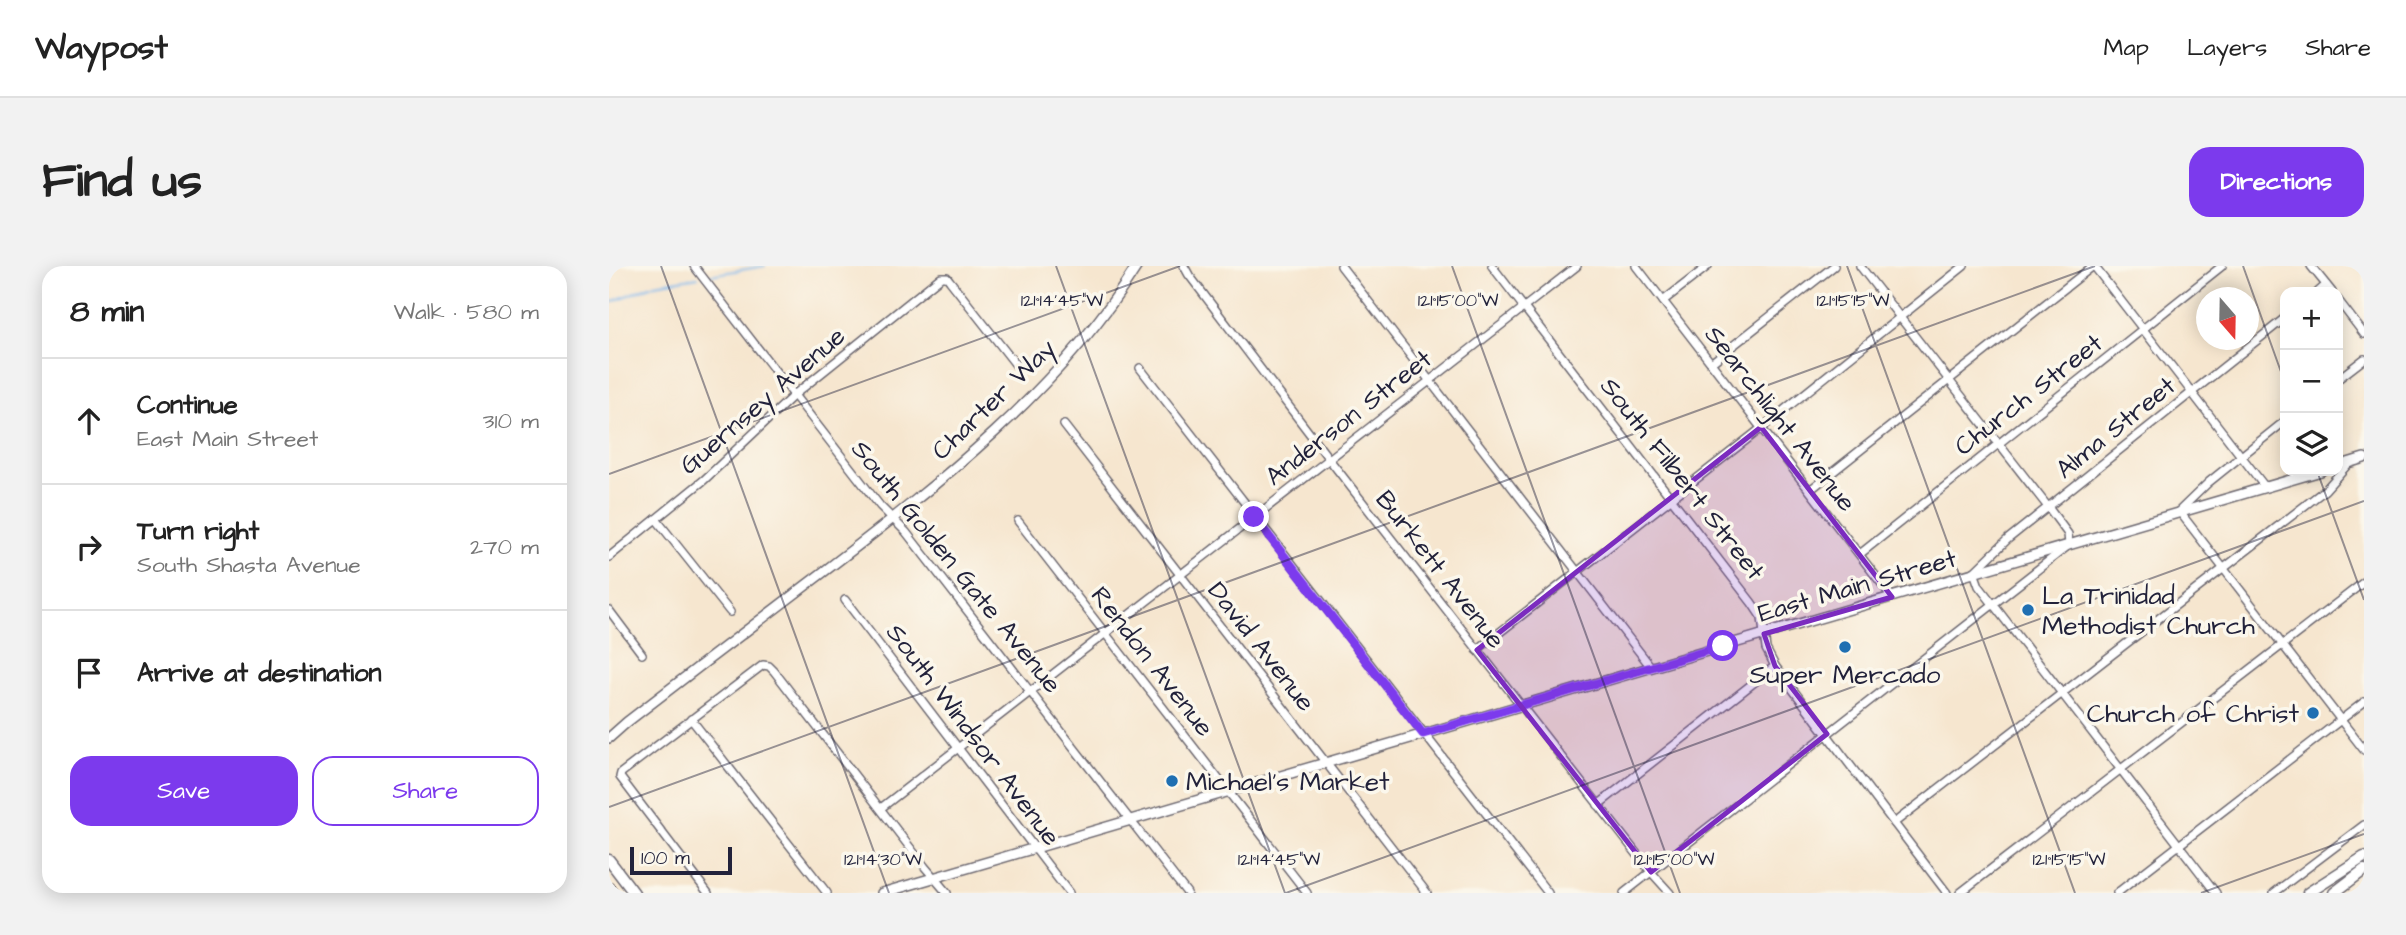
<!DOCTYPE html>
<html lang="en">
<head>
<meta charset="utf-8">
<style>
  body { margin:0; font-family:"Architects Daughter",sans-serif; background:#f2f2f2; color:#222 }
  .controls { position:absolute; right:21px; top:21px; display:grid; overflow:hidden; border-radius:14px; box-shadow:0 4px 18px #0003 }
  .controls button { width:63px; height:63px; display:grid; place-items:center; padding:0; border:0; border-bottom:2px solid #e0e0e0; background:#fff; color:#222; font:35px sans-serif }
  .compass { position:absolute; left:1587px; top:21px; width:63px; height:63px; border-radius:50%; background:#fff; box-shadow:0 4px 18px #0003; rotate:160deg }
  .scale { position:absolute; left:21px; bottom:18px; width:102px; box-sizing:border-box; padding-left:7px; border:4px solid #22223b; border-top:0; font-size:19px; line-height:24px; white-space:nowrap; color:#22223b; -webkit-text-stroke:5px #fbf7ec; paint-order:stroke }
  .stop { position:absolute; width:21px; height:21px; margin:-16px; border:5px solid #7c3aed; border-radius:50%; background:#fff }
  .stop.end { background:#7c3aed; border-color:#fff; box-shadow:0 2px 7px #0008 }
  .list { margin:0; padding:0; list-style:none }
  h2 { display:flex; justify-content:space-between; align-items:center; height:91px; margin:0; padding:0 28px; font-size:30px }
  h2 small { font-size:23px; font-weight:400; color:#767676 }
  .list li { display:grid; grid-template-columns:46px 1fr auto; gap:21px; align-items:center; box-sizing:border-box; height:126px; padding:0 28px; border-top:2px solid #e0e0e0 }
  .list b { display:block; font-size:26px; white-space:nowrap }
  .list p { margin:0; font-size:23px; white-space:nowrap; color:#767676 }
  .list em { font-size:23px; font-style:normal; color:#767676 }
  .actions { display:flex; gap:14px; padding:21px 28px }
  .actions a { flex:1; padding:16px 0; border:2px solid #7c3aed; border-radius:21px; text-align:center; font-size:24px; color:#7c3aed }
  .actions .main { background:#7c3aed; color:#fff }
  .icon { flex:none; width:38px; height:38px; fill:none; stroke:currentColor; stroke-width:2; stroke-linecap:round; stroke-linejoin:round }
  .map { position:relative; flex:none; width:1755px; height:627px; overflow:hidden; border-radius:21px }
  header { display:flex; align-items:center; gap:42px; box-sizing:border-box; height:98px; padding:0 35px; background:#fff; border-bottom:2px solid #e0e0e0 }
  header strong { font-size:33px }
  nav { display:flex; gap:38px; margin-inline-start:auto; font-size:24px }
  .intro { display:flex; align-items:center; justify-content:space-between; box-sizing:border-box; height:168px; padding:0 42px }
  h1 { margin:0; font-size:49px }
  .button { padding:18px 32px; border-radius:21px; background:#7c3aed; color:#fff; font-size:24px; font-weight:700 }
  main { display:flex; gap:42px; padding:0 42px }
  aside { flex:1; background:#fff; border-radius:21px; box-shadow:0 4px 18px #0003 }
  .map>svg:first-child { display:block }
</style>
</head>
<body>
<header>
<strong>Waypost</strong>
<nav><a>Map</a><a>Layers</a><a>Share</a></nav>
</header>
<div class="intro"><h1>Find us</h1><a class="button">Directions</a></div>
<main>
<aside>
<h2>8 min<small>Walk · 580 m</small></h2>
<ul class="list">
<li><svg class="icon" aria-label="ahead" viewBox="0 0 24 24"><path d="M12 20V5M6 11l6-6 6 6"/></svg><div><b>Continue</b><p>East Main Street</p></div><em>310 m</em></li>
<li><svg class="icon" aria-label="right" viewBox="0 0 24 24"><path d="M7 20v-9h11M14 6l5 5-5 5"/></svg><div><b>Turn right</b><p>South Shasta Avenue</p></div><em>270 m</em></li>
<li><svg class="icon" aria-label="arrive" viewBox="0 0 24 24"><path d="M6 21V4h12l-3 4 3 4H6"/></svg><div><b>Arrive at destination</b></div></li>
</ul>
<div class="actions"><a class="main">Save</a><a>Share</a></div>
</aside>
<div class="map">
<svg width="1755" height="627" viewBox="0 0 1755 627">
  <rect width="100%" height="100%" fill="#fbf7ec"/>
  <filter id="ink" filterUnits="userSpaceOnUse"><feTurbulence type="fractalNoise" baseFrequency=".0143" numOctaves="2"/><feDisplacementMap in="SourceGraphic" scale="14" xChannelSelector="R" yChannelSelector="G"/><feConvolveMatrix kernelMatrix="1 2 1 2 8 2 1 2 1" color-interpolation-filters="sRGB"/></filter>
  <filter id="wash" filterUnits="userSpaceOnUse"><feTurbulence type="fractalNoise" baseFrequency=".00686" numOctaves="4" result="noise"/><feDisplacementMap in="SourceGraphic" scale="28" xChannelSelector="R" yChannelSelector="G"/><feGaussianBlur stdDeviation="1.57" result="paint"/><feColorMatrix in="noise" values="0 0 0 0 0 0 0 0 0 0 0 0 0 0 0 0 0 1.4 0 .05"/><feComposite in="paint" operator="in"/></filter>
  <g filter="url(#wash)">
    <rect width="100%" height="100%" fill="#f6e6cf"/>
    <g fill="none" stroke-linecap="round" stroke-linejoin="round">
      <g stroke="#7bb7ed" stroke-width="2">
        <polyline points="95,10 156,0"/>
        <polyline points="0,37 46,18 89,11"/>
      </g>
    </g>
  </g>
  <g filter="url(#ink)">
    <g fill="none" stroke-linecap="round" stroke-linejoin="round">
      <g stroke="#6c676f" stroke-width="10">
        <g id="minor">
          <polyline points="85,0 271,240 297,266 578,627"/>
          <polyline points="575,0 580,9 720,193 1042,606 1061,627"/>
          <polyline points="732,0 1042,401"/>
          <polyline points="883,0 1143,337 1153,352 1157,383 1166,400 1338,627"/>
          <polyline points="1027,0 1283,331"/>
          <polyline points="1485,0 1656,221"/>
          <polyline points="1702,0 1723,26"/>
          <polyline points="1709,26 1717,19"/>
          <polyline points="1729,34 1755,68"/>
          <polyline points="1054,35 1099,0"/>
          <polyline points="1102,97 1225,0"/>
          <polyline points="531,102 939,627"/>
          <polyline points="1729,113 1755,93"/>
          <polyline points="1676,155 1600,216 1570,245 1755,484"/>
          <polyline points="455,159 818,627"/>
          <polyline points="1201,224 1484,0"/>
          <polyline points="47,253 121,346"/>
          <polyline points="409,255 698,627"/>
          <polyline points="1251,288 1613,0"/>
          <polyline points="0,291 95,214 185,129 332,11 338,11 341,15 407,99"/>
          <polyline points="236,334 460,627"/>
          <polyline points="0,344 33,388"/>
          <polyline points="868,384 1145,168 1355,0"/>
          <polyline points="82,453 218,627"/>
          <polyline points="989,539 1166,400"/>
          <polyline points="272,542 968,0"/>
          <polyline points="1285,557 1716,224 1740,197"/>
          <polyline points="99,627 11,511 12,507 154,399 160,400 165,405 316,601 338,627"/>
          <polyline points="1015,627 1460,279 1459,268 1439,241 1251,0"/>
          <polyline points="1351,627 1755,316"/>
          <polyline points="1508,627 1755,436"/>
          <polyline points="1607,627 1384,338 1370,320 1365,306 1399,273 1676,52"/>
          <polyline points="1665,627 1755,559"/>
        </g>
      </g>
      <g stroke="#6c676f" stroke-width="12">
        <g id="major">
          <polyline points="1729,200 1755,192"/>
          <path d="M0,472L18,456C84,405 151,354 217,304C332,216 450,124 528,0"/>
          <polyline points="273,627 1712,205"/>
        </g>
      </g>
      <g stroke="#6c676f" stroke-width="13">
        <g id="highway">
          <polyline points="0,594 25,627"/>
          <polyline points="0,622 4,627"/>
          <polyline points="1699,627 1755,591"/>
          <polyline points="1725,627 1755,604"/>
        </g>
      </g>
      <use href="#minor" stroke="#fff" stroke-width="7"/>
      <use href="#major" stroke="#fff" stroke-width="9"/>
      <use href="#highway" stroke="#fff" stroke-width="10"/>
    </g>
  </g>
  <g fill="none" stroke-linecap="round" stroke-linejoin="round" filter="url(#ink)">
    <polyline stroke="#7c3aed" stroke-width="9" points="645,251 814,468 1114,380"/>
  </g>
  <path fill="#7b2cbf" fill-opacity="0.2" stroke="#7b2cbf" stroke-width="5" stroke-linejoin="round" d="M1152,161L1283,331L1155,368L1166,400L1218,468L1042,606L868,384Z"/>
  <path fill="none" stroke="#22223b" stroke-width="2" stroke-opacity="0.45" d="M52,0L280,627M447,0L676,627M843,0L1071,627M1238,0L1466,627M1634,0L1676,117M1708,205L1755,334M0,208L571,0M0,541L1486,0M677,627L1755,235M1592,627L1755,568"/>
  <g fill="#1f6fb2" stroke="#fbf7ec" stroke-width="2.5">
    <circle cx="1419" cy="344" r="7"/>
    <circle cx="1236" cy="381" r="7"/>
    <circle cx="1704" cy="447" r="7"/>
    <circle cx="563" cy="515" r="7"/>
  </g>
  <g text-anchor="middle" stroke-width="7" stroke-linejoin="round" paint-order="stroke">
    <g font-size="26" fill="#22223b" stroke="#fbf7ec">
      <text transform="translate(1419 128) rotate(-38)" y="9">Church Street</text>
      <text transform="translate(384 133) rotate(-44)" y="9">Charter Way</text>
      <text transform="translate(153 134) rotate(-41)" y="9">Guernsey Avenue</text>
      <text transform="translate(739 151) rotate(-38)" y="9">Anderson Street</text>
      <text transform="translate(1172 152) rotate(52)" y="9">Searchlight Avenue</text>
      <text transform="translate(1506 161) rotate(-39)" y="9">Alma Street</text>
      <text transform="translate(1074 212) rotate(52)" y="9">South Filbert Street</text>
      <text transform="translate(348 300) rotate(51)" y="9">South Golden Gate Avenue</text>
      <text transform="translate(832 303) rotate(52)" y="9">Burkett Avenue</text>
      <text transform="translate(1248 319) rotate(-16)" y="9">East Main Street</text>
      <text transform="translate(653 380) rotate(52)" y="9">David Avenue</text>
      <text transform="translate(544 395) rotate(52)" y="9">Rendon Avenue</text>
      <text transform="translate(365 468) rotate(53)" y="9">South Windsor Avenue</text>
    </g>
    <g font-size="26" fill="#22223b" stroke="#fbf7ec" text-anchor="start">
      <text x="1433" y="338">La Trinidad<tspan x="1433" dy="30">Methodist Church</tspan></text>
      <text x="1236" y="417" text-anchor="middle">Super Mercado</text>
      <text x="1690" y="456" text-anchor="end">Church of Christ</text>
      <text x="577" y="524">Michael's Market</text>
    </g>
  </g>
  <g font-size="18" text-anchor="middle" fill="#22223b" stroke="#fbf7ec" stroke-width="7" stroke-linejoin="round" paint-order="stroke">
    <text x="453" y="40">121°14'45"W</text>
    <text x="849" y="40">121°15'00"W</text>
    <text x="1244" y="40">121°15'15"W</text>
    <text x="274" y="599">121°14'30"W</text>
    <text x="670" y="599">121°14'45"W</text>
    <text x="1065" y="599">121°15'00"W</text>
    <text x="1460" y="599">121°15'15"W</text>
  </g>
</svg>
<div class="controls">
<button>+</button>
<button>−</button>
<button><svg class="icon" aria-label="layers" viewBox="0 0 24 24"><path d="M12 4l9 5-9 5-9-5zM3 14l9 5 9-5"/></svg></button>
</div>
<svg class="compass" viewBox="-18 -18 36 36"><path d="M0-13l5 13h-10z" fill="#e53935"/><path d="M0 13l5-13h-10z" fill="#767676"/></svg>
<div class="scale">100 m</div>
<div class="stop" style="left:1114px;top:380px"></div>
<div class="stop end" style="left:645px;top:251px"></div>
</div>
</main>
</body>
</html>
